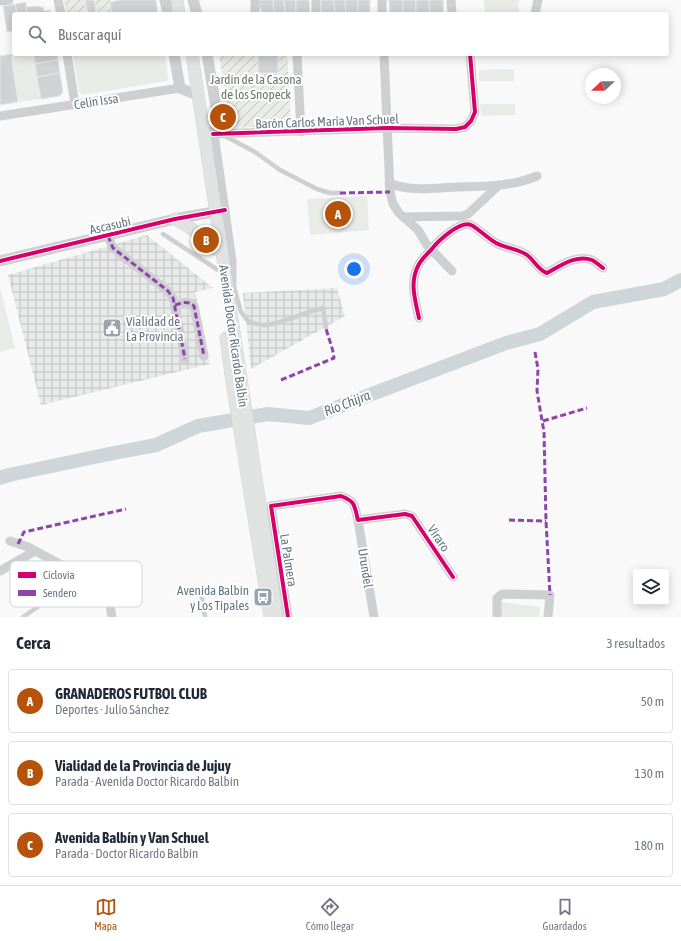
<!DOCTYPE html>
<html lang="es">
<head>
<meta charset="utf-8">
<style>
  body { margin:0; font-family:"Asap Condensed",sans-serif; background:#f2f2f3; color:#1f2937 }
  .controls { position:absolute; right:12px; bottom:12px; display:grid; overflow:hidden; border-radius:4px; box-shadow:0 2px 10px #0003 }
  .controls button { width:36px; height:36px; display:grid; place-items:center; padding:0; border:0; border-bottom:1px solid #e0e1e3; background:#fff; color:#1f2937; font:20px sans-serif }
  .compass { position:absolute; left:585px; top:68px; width:36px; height:36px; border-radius:50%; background:#fff; box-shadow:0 2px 10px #0003; rotate:248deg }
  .you { position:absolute; left:354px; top:269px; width:14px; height:14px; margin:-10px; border:3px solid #fff; border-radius:50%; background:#1a73e8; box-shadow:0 0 0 6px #1a73e833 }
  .badge { display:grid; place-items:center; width:26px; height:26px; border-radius:50%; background:#b45309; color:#fff; font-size:13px; font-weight:700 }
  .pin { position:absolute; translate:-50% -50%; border:2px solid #fff; box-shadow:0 1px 4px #0006 }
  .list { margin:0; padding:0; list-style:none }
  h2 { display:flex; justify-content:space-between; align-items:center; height:52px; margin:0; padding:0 16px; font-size:17px }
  h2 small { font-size:13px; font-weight:400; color:#747a83 }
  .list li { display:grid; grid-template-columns:26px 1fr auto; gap:12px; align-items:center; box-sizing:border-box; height:64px; margin:0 8px 8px; padding:0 8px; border:1px solid #e0e1e3; border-radius:4px }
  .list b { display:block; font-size:15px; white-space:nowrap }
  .list p { margin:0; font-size:13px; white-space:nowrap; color:#747a83 }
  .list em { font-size:13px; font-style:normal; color:#747a83 }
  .icon { flex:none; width:22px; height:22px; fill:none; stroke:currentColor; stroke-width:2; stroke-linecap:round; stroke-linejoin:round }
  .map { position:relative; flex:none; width:681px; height:617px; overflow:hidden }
  .search { position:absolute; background:#fff; box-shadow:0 2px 10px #0003; left:12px; right:12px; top:12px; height:44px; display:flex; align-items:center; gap:10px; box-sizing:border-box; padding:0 14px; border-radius:4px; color:#747a83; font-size:15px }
  .sheet { height:268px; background:#fff }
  nav { display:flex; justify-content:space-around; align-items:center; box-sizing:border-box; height:56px; border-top:1px solid #e0e1e3; background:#fff; font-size:11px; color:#747a83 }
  nav a { display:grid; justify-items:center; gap:2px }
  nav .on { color:#b45309 }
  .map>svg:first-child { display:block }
</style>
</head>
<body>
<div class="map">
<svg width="681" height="617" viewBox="0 0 681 617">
  <defs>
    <pattern id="industrial-grid" width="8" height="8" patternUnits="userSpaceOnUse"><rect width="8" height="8" fill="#e8e9e9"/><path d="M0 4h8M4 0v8" fill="none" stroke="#c0c1c2"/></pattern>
    <pattern id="garden-furrows" width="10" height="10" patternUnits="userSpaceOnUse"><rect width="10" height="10" fill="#e8ebe6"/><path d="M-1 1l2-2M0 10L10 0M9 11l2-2" fill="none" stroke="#c0c3c0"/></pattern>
  </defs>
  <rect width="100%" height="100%" fill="#f9f9f9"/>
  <g fill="url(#industrial-grid)">
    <polygon points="147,235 213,288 195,292 210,364 41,405 8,275"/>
    <polygon points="337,288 345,316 251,369 243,293"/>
  </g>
  <g fill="#e8ebe6">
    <polygon points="484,0 520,0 518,4 520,14 485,14"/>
    <polygon points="11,54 34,54 41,99 18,102"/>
    <polygon points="73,54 165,54 168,78 167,81 82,95 79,92"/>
    <polygon points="514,69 514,81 479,81 479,70"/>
    <polygon points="480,104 515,104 515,115 483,116 481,114"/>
    <polygon points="367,196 369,230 310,235 307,199"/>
    <polygon points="0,287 15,348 0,352"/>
    <polygon points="500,602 540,607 539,617 499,617"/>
  </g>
  <g fill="url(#garden-furrows)">
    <polygon points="64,0 110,0 112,14 66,14"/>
    <polygon points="219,54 287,54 291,122 288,125 233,128 230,125"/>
  </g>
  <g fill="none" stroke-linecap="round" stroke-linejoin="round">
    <polyline stroke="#ced6d9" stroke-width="14" points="0,478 9,475 109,454 156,445 198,426 268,414 309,418 506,343 540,334 593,302 664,289 681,280"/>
  </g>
  <g fill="#d0d2d3" stroke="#e8e8e8">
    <polygon points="85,0 94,0 96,14 88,14"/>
    <polygon points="120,0 156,0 158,14 112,14 110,2"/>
    <polygon points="259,0 273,0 274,13 263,13 260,9"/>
    <polygon points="273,0 284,0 285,14 274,13"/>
    <polygon points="284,0 296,0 296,14 285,14"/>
    <polygon points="296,0 309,0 310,11 307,14 296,14"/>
    <polygon points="321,0 334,0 335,14 324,14 321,11"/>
    <polygon points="334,0 345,0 346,14 335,14"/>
    <polygon points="345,0 358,0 358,14 346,14"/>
    <rect x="358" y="0" width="12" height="14"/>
    <polygon points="389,0 403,0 403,14 390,14"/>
    <rect x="403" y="0" width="13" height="14"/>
    <polygon points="416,0 429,0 430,14 416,14"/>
    <polygon points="429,0 443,0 444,14 430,14"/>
    <polygon points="26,2 27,14 17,14 15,4"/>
    <polygon points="15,4 17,14 14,14 14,31 7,32 3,6"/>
    <polygon points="39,6 40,7 43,7 44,11 50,10 50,14 27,14 26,7"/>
    <polygon points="11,54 18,102 0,105 0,56"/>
    <polygon points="34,54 57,54 58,60 35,64"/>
    <rect x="258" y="54" width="20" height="19"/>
    <polygon points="58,60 60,73 37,77 35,64"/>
    <polygon points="60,73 63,92 60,96 41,99 37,77"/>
  </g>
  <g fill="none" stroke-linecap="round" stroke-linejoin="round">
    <g stroke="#d5d6d7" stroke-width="13">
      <g id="secondary">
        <polyline points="177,0 179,14"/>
        <polyline points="192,54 277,617"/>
        <path d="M175,219C192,228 201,235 214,249"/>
        <polyline points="226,338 232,382 270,617"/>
      </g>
    </g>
    <g stroke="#cecfd0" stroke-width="4.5">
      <polyline points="225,136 255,152 280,170 317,189 330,193 340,193"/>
      <polyline points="163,234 218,270"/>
      <path d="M233,283L241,312L249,322C254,323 260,325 265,325C286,323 303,312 323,308L326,328"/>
      <polyline points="108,593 131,587 139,569"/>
      <polyline points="201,593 205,617"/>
      <polyline points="23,617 82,576"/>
    </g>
    <g stroke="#cecfd0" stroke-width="9">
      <polyline points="58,0 61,14"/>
      <polyline points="255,0 255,14"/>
      <polyline points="316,0 316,14"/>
      <polyline points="382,0 382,14"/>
      <polyline points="451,0 452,14"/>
      <polyline points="0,1 9,0"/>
      <polyline points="535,14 538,0"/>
      <polyline points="67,54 75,104"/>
      <polyline points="297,54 301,132"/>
      <polyline points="384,54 390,192 393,204 399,213 418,230 427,245 452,271"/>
      <polyline points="0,116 180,88"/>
      <polyline points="213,134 387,128 456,129 465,127 471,121 475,112 470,54"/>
      <path d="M389,183C410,192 434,188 457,187C484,186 511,187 537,176"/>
      <polyline points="403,217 462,216 468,214 499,185"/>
      <polyline points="108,236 113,248 168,291 173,298 185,359"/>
      <path d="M175,305C182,303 188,300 194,306L204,356"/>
      <path d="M419,318C415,299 409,282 419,264C422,259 427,254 431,250C437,242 460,220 471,225C479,229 487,238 496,243C505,248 519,249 527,255C535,261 538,270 547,273C560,266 576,254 592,260C596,262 599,265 603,268"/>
      <polyline points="358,520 374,617"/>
      <polyline points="10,541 28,547 82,576 108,593 112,617"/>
      <polyline points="0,571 35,551"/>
      <path d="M288,617L271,506L341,496C356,502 354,505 358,520L405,514L412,516L453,577"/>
      <polyline points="497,617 497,598 502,594 550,595 548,617"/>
    </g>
    <g stroke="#cecfd0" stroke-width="11">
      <polyline points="165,0 168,14"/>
      <polyline points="193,0 197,14"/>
      <polyline points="174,54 180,88 192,93"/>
      <polyline points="207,54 218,119 213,134 231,261 231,283 228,290"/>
      <polyline points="0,261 175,219 224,210"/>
    </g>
    <use href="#secondary" stroke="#e1e2e2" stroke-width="12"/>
    <g stroke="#8e44ad" stroke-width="3" stroke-dasharray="6 3" stroke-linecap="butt">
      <polyline points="340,193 390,192"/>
      <polyline points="108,236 113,248 168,291 173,298 185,359"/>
      <path d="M175,305C182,303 188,300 194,306L204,356"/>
      <polyline points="535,352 538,369 537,391 544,432 546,521 550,595"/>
      <path d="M281,380L334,358C333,347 328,338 326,328"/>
      <polyline points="543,421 587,408"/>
      <polyline points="509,520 546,521"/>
      <polyline points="18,544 24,532 126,509"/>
    </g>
    <g stroke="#fff" stroke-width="6">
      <g id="cycleway">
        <polyline points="213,134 387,128 456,129 465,127 471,121 475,112 470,54"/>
        <polyline points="0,261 175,219 225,210"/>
        <path d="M419,318C415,299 409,282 419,264C422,259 427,254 431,250C437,242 460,220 471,225C479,229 487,238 496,243C505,248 519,249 527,255C535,261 538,270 547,273C560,266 576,254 592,260C596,262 599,265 603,268"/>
        <path d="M288,617L271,506L341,496C356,502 354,505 358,520L405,514L412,516L453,577"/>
      </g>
    </g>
    <use href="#cycleway" stroke="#d6006c" stroke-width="4"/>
  </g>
  <defs>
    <g id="civic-square" transform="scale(1)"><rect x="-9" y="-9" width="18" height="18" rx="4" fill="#99a4ac" stroke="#fff"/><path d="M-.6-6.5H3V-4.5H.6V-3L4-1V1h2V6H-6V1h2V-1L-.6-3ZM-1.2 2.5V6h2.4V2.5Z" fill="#fff"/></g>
    <g id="bus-square" transform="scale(1)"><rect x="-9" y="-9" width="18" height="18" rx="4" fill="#99a4ac" stroke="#fff"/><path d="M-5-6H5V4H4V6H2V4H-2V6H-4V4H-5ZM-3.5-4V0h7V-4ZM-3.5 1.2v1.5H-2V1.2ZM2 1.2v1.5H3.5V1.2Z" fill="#fff"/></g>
  </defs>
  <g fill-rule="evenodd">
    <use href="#civic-square" x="112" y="328"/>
    <use href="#bus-square" x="263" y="597"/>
  </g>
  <g text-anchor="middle" stroke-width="4" stroke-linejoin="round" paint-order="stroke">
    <g font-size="13" fill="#687a64" stroke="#fff">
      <text x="256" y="84">Jardín de la Casona<tspan x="256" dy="15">de los Snopeck</tspan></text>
    </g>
    <g font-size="13" fill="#657683" stroke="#fff">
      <text transform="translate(96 101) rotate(-9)" y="5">Celin Issa</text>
      <text transform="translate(327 121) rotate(-2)" y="5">Barón Carlos María Van Schuel</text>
      <text transform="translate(110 225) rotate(-13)" y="5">Ascasubi</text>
      <text transform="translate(234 336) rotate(82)" y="5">Avenida Doctor Ricardo Balbín</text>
      <text transform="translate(439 538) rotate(56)" y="5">Viraro</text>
      <text transform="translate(289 560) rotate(81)" y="5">La Palmera</text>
      <text transform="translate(366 568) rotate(81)" y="5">Urundel</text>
    </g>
    <g font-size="13" fill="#657683" stroke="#fff" text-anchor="start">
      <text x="126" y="326">Vialidad de<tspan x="126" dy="15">La Provincia</tspan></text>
      <text x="249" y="595" text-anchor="end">Avenida Balbín<tspan x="249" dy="15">y Los Tipales</tspan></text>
    </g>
    <g font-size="14" font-style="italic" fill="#60757c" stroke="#fff">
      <text transform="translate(347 403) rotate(-21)" y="5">Río Chijra</text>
    </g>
  </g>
  <rect x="10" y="561" width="132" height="46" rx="6" fill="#fff" stroke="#d1d6da" stroke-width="1"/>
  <rect x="18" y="572" width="18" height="6" fill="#d6006c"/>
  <rect x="18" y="590" width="18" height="6" fill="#8e44ad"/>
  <g font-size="11" fill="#657683">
    <text x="43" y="579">Ciclovía</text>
    <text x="43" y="597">Sendero</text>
  </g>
</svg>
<div class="controls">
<button><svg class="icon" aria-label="layers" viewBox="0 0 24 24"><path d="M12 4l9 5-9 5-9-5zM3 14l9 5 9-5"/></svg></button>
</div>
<svg class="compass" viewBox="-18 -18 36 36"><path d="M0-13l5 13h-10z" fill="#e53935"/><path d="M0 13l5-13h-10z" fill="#747a83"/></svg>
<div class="you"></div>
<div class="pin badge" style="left:338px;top:214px">A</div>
<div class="pin badge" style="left:206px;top:240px">B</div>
<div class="pin badge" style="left:223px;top:117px">C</div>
<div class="search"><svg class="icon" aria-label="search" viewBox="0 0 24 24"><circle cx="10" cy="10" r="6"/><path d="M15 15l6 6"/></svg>Buscar aquí</div>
</div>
<section class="sheet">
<h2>Cerca<small>3 resultados</small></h2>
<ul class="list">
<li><span class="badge">A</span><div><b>GRANADEROS FUTBOL CLUB</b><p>Deportes · Julio Sánchez</p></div><em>50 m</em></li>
<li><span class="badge">B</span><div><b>Vialidad de la Provincia de Jujuy</b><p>Parada · Avenida Doctor Ricardo Balbín</p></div><em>130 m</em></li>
<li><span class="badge">C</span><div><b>Avenida Balbín y Van Schuel</b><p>Parada · Doctor Ricardo Balbín</p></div><em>180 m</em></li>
</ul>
</section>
<nav>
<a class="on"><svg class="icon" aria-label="map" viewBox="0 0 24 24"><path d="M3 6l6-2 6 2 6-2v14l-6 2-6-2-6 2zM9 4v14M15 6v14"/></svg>Mapa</a>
<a><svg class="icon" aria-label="directions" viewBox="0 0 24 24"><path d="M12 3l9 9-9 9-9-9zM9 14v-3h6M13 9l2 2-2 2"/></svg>Cómo llegar</a>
<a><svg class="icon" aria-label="saved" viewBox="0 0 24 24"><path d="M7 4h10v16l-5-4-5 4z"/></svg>Guardados</a>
</nav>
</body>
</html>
